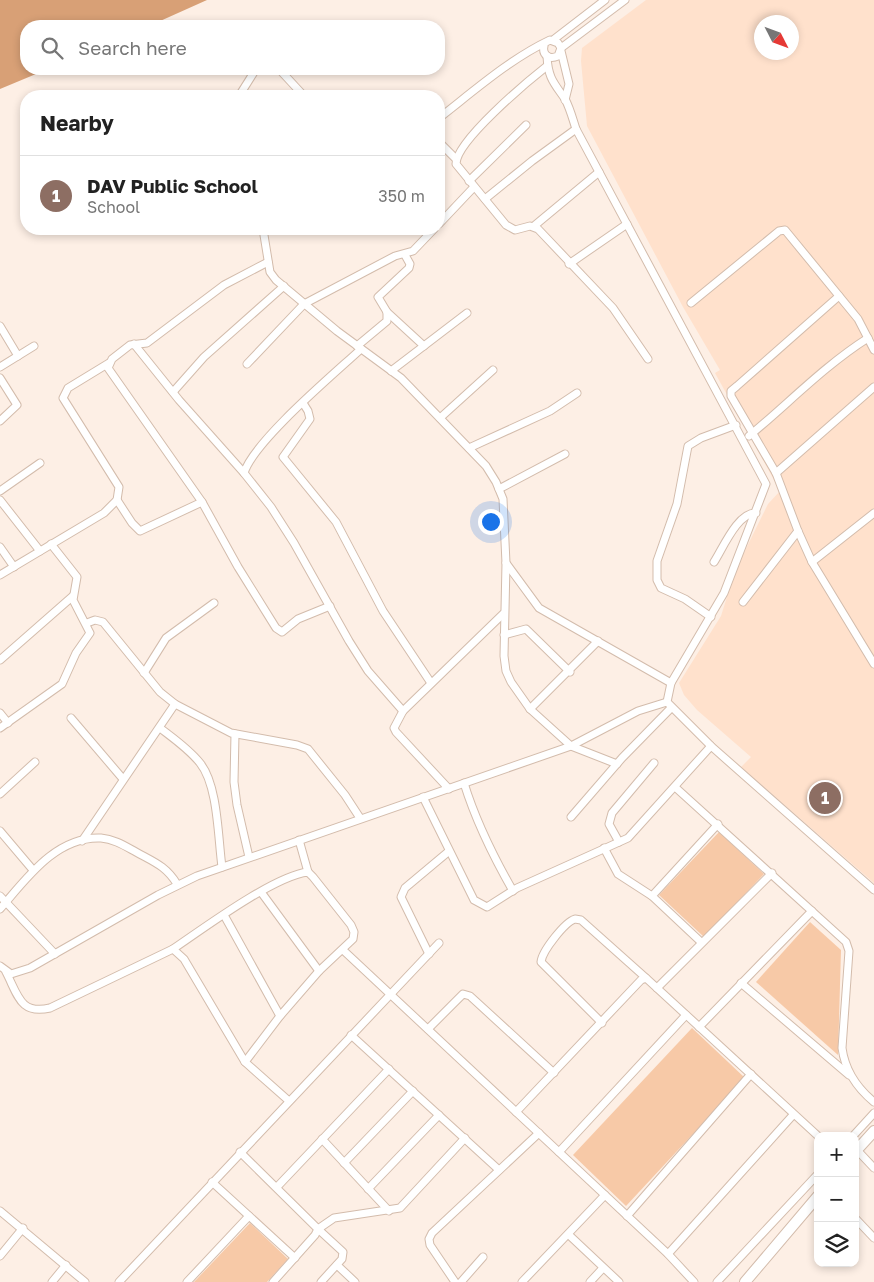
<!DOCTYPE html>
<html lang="en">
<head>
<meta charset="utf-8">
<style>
  body { margin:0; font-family:"Golos Text",sans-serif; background:#f6f6f6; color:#222 }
  .controls { position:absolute; right:15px; bottom:15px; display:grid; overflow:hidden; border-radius:10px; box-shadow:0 2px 8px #0003 }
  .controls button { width:45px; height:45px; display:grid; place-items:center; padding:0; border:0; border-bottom:1px solid #e0e0e0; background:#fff; color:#222; font:25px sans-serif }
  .compass { position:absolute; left:754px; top:15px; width:45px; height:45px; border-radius:50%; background:#fff; box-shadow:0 2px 8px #0003; rotate:132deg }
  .you { position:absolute; left:490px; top:521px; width:18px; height:18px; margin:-12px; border:4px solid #fff; border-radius:50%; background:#1a73e8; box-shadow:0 0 0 8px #1a73e833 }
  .badge { display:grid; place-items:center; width:32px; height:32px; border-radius:50%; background:#246979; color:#fff; font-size:16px; font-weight:700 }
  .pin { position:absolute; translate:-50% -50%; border:2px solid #fff; box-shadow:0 1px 5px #0006 }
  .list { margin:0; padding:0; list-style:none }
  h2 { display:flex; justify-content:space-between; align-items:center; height:65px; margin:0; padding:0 20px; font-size:21px }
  h2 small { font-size:16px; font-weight:400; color:#767676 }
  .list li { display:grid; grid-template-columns:32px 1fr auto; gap:15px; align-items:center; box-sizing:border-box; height:80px; padding:0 20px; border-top:1px solid #e0e0e0 }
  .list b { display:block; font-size:19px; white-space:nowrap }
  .list p { margin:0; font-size:16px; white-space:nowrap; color:#767676 }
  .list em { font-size:16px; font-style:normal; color:#767676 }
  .icon { flex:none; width:28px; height:28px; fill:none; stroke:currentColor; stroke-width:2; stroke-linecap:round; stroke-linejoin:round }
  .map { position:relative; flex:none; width:874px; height:1282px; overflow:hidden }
  .search { position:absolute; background:#fff; box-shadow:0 2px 8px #0003; left:20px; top:20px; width:425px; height:55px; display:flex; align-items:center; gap:12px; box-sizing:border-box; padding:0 18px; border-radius:20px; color:#767676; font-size:19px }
  .panel { position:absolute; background:#fff; box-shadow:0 2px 8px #0003; left:20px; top:90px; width:425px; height:145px; border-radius:20px }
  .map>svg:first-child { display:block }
</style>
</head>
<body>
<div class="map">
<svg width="874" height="1282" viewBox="0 0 874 1282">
  <rect width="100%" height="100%" fill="#fdefe5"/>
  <path fill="#ffe1cc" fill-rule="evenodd" d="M646,0H874V883L741,767L751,757L697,710L684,695L679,683L721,616L735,571L768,504L780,491L715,373L720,370L683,307L587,126L581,61L582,48ZM762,22H792V52H762Z"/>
  <g fill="#f7c9a7">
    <polygon points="719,832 764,874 704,937 659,895"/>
    <polygon points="810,922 841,950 838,1055 756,982"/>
    <polygon points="692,1028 745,1078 626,1206 573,1155"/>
    <polygon points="250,1223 288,1259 267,1282 194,1282"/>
  </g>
  <polygon fill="#d8a076" points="0,0 207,0 149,26 26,26 26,69 48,69 0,89"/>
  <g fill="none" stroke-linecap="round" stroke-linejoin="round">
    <g stroke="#d3bcac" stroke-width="9">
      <g id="minor">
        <polyline points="553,40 605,0"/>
        <path d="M544,46C542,55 549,60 558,56L561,48L625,0"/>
        <polyline points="561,51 569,84 565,100"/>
        <path d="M547,56C548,78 554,83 565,99C570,108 573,120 576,129L766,484L724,593L671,683L667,702L711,746L874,890"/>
        <path d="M547,66C528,81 456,141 456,164L506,225L515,230L530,226L538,229L613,308L648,359"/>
        <polyline points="279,69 304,96"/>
        <polyline points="239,96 256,69"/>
        <path d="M439,118C475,90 510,59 550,40L558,43L561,48"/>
        <polyline points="439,142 456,159"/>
        <polyline points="469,181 526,125"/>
        <polyline points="485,199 532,161 576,129"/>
        <polyline points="439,224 474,187"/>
        <polyline points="534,226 599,172"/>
        <polyline points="263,229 270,272 276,280 337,331 401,378 486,466 496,482 503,499 506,563 504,656 506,671 511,682 530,709 571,746 617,764"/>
        <polyline points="268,262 224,285 147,343 130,345 112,359 108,368 202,502 238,567 276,628 282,632 298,619 330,606"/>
        <polyline points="569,264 627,224"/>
        <polyline points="839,296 737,386 731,391 731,396 776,473 798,531 812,562 874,664"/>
        <polyline points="691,303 779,231 785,230 858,319 874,350"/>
        <polyline points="387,312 424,346"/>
        <polyline points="0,326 18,356"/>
        <polyline points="134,344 179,400 244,473"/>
        <polyline points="357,346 387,321 387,312 378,297 409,268 410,264 405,255"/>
        <path d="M361,349C334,374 254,441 244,473L271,507L294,543L349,641L368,671L403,711"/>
        <polyline points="247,364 304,304 395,256 413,251 434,229"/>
        <polyline points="0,367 34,346"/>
        <polyline points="391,371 467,313"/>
        <polyline points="0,378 17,405 0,421"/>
        <polyline points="173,392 204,357 284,286"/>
        <polyline points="303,403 308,411 310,419 283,457 336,522 383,611 431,683"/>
        <polyline points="440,418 493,370"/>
        <path d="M749,436C789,403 824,366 868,338"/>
        <polyline points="469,448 550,411 577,393"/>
        <polyline points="776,473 874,387"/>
        <polyline points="499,489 565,454"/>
        <polyline points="0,491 40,463"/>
        <polyline points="0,500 40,551"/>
        <polyline points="117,500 132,523 140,531 202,502"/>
        <polyline points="0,547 14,567"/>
        <path d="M714,562C723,548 738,512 756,513"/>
        <polyline points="812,562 874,513"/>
        <polyline points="506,563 539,608 671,683"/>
        <polyline points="0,575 104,513 117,500 119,487 63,398 68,388 109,363"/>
        <polyline points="743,602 798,531"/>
        <polyline points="711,617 685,599 661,588 657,580 657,561 677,504 688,446 701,438 736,425"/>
        <polyline points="87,623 95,620 103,622 160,692 175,704 231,733 297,745 308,749 345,795 360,818"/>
        <polyline points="504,635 526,629 570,672"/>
        <polyline points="0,660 73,596"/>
        <polyline points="144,673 166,638 214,603"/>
        <polyline points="530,709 598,641"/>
        <polyline points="0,713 8,723"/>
        <polyline points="71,718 123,779"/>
        <polyline points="0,728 62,684 76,653 90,633 73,600 77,577 51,544"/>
        <path d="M160,728C173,738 189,749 200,763C218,785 218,838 222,867"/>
        <polyline points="235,734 234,782 237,805 249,857"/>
        <path d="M464,783C476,822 493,856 513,891"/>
        <path d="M675,787L846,942L849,951L842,1048C845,1070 857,1088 874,1102"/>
        <polyline points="449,789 396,732 394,728 403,711 503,614"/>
        <polyline points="0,794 35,762"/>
        <polyline points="423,797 474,900 487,907 517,888 628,838 711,746"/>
        <polyline points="571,817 622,758 671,708"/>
        <polyline points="0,831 33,870"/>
        <polyline points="299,840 308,872"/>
        <polyline points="82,841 175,704"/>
        <polyline points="619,842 609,824 612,813 654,763"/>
        <polyline points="604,848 618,874 652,896"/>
        <polyline points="261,892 319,971"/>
        <polyline points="0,896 55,954"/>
        <path d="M0,909C26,879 56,836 101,838C114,839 125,846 136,852C154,862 166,866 177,884"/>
        <polyline points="224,915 280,1016"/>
        <polyline points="701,942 652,896 718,824"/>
        <path d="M173,949C204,928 274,876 308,872L313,877L351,925L354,932L353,939L319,971L280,1016L245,1062"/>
        <polyline points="343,950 668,1254 694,1282"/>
        <polyline points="429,954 401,897 405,888 448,852"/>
        <polyline points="0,966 11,974 30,968 158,895 197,876 571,746 638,711 667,702"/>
        <path d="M6,972C18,995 20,1015 50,1008L173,949L184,959L245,1062L289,1101"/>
        <polyline points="741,983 849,1075"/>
        <polyline points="657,988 772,873"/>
        <path d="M602,1023L541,962C542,951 565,922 575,919L581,920L646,978"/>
        <polyline points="699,1027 812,911"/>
        <polyline points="428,1029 463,994 470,996 554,1073"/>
        <polyline points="351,1035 499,1170"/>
        <polyline points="516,1112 641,980 646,978 818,1136"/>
        <polyline points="853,1136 874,1113"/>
        <polyline points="322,1139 389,1211"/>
        <polyline points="857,1150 874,1168"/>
        <polyline points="240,1152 318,1229 315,1235 273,1282"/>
        <polyline points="559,1152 686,1015"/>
        <polyline points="344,1163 413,1091"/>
        <polyline points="212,1182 295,1258"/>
        <polyline points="277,1187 389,1069"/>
        <polyline points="368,1189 439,1115"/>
        <polyline points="0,1211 85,1282"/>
        <polyline points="627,1216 751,1074"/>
        <polyline points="855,1218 874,1238"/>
        <polyline points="569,1235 619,1282"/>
        <polyline points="668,1254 793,1115"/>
        <polyline points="0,1256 23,1228"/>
        <polyline points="337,1265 355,1282"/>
        <polyline points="52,1282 66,1265"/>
        <polyline points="119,1282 439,943"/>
        <polyline points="187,1282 249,1216"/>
        <polyline points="321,1282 342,1259 343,1252 318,1229 334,1218 400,1208 465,1138"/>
        <polyline points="455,1282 430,1245 429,1239 432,1233 539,1133"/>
        <polyline points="461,1282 483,1257"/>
        <polyline points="522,1282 605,1195"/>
        <polyline points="590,1282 603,1268"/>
        <polyline points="717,1282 818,1174"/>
      </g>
    </g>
    <g stroke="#d3bcac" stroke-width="12">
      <g id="secondary">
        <polyline points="855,1152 874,1131"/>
        <polyline points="745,1282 818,1196"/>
      </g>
    </g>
    <use href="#minor" stroke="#fff" stroke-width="7"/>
    <use href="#secondary" stroke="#fff" stroke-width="10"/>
  </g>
</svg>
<div class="controls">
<button>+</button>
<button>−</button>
<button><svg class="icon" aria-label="layers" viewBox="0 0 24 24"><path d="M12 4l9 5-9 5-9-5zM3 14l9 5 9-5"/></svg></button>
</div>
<svg class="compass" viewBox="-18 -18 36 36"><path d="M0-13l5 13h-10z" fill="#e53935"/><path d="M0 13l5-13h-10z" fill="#767676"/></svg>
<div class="you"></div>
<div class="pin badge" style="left:825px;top:798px;background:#8d6e63">1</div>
<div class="search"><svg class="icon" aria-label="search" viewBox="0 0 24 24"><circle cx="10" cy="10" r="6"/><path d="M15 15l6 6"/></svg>Search here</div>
<section class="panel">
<h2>Nearby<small></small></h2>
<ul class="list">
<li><span class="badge" style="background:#8d6e63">1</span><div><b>DAV Public School</b><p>School</p></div><em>350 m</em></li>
</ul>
</section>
</div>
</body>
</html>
